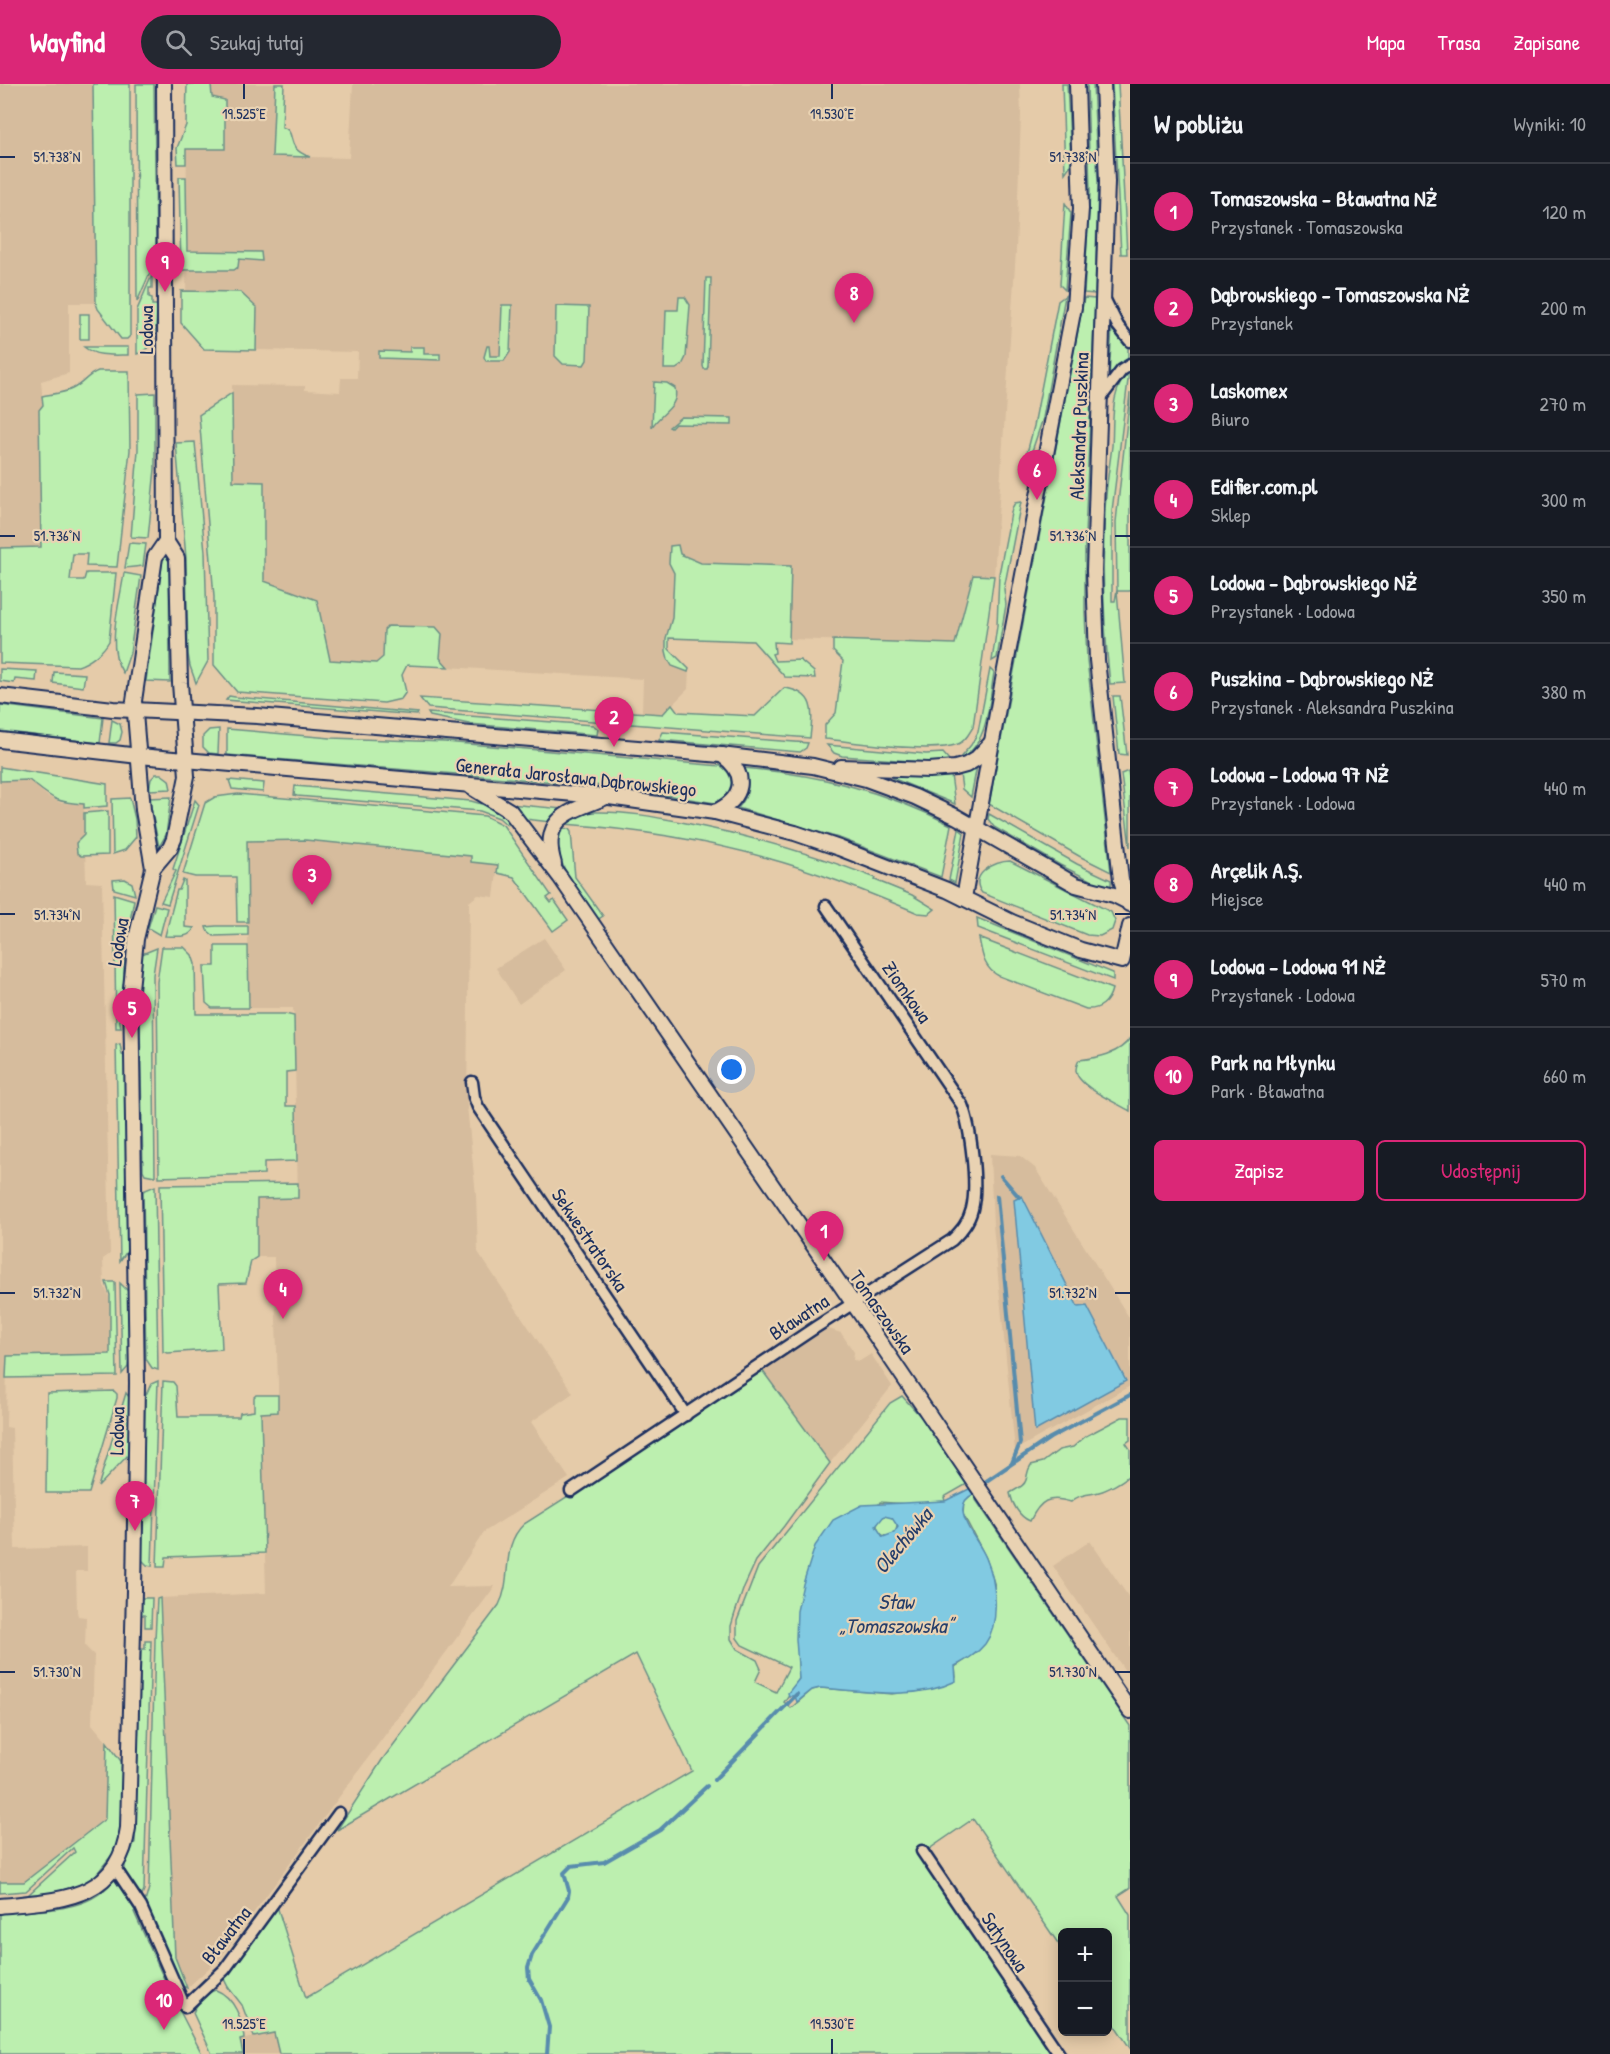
<!DOCTYPE html>
<html lang="pl">
<head>
<meta charset="utf-8">
<style>
  body { margin:0; font-family:"Patrick Hand",sans-serif; background:#242831; color:#f1f3f6 }
  .controls { position:absolute; right:18px; bottom:18px; display:grid; overflow:hidden; border-radius:9px; box-shadow:0 3px 15px #0003 }
  .controls button { width:54px; height:54px; display:grid; place-items:center; padding:0; border:0; border-bottom:2px solid #363941; background:#171b24; color:#f1f3f6; font:30px sans-serif }
  .you { position:absolute; left:732px; top:986px; width:21px; height:21px; margin:-15px; border:4px solid #fff; border-radius:50%; background:#1a73e8; box-shadow:0 0 0 9px #1a73e833 }
  .badge { display:grid; place-items:center; width:39px; height:39px; border-radius:50%; background:#db2777; color:#fff; font-size:20px; font-weight:700 }
  .pin { position:absolute; translate:-50% -50px; filter:drop-shadow(0 2px 3px #0008) }
  .pin::after { content:''; position:absolute; top:32px; width:21px; height:18px; background:inherit; clip-path:polygon(0 0,100% 0,50% 100%) }
  .list { margin:0; padding:0; list-style:none }
  h2 { display:flex; justify-content:space-between; align-items:center; height:78px; margin:0; padding:0 24px; font-size:26px }
  h2 small { font-size:20px; font-weight:400; color:#9ea1a6 }
  .list li { display:grid; grid-template-columns:39px 1fr auto; gap:18px; align-items:center; box-sizing:border-box; height:96px; padding:0 24px; border-top:2px solid #363941 }
  .list b { display:block; font-size:22px; white-space:nowrap }
  .list p { margin:0; font-size:20px; white-space:nowrap; color:#9ea1a6 }
  .list em { font-size:20px; font-style:normal; color:#9ea1a6 }
  .actions { display:flex; gap:12px; padding:18px 24px }
  .actions a { flex:1; padding:14px 0; border:2px solid #db2777; border-radius:9px; text-align:center; font-size:21px; color:#db2777 }
  .actions .main { background:#db2777; color:#fff }
  .icon { flex:none; width:33px; height:33px; fill:none; stroke:currentColor; stroke-width:2; stroke-linecap:round; stroke-linejoin:round }
  .map { position:relative; flex:none; width:1130px; height:1970px; overflow:hidden }
  header { display:flex; align-items:center; gap:36px; box-sizing:border-box; height:84px; padding:0 30px; background:#db2777; color:#fff }
  header strong { font-size:28px }
  nav { display:flex; gap:33px; margin-inline-start:auto; font-size:21px }
  .search { width:420px; height:54px; background:#242831; display:flex; align-items:center; gap:15px; box-sizing:border-box; padding:0 21px; border-radius:33px; color:#9ea1a6; font-size:22px }
  main { display:flex }
  aside { flex:1; background:#171b24 }
  .map>svg:first-child { display:block }
</style>
</head>
<body>
<header>
<strong>Wayfind</strong>
<div class="search"><svg class="icon" aria-label="search" viewBox="0 0 24 24"><circle cx="10" cy="10" r="6"/><path d="M15 15l6 6"/></svg>Szukaj tutaj</div>
<nav><a>Mapa</a><a>Trasa</a><a>Zapisane</a></nav>
</header>
<main>
<div class="map">
<svg width="1130" height="1970" viewBox="0 0 1130 1970">
  <rect width="100%" height="100%" fill="#e5cba9"/>
  <filter id="ink" filterUnits="userSpaceOnUse"><feTurbulence type="fractalNoise" baseFrequency=".0167" numOctaves="2"/><feDisplacementMap in="SourceGraphic" scale="12" xChannelSelector="R" yChannelSelector="G"/><feConvolveMatrix kernelMatrix="1 2 1 2 8 2 1 2 1" color-interpolation-filters="sRGB"/></filter>
  <g filter="url(#ink)">
    <g fill="#d6bc9d">
      <polygon points="0,0 93,0 96,219 69,219 69,289 41,297 43,321 39,327 41,463 0,464"/>
      <polygon points="187,0 275,0 272,72 349,74 353,0 1020,0 1021,31 1016,167 994,492 973,491 955,560 822,556 789,555 789,559 669,555 669,565 689,585 688,605 663,630 642,628 643,595 448,583 440,574 442,550 384,546 383,573 376,579 330,576 317,516 264,497 264,399 233,397 232,301 305,302 305,306 340,308 341,294 357,294 358,268 204,265 186,245"/>
      <polygon points="29,696 47,712 61,719 84,720 86,798 102,799 110,1170 103,1175 104,1201 109,1213 110,1270 7,1272 6,1343 12,1344 15,1465 87,1463 87,1487 76,1487 77,1527 78,1532 86,1533 85,1562 94,1571 92,1640 107,1658 105,1735 24,1798 0,1798 0,697"/>
      <polygon points="305,756 472,772 472,778 498,781 494,813 478,811 469,818 467,1022 476,1111 478,1168 573,1309 531,1338 569,1394 484,1448 448,1503 495,1502 221,1873 187,1904 175,1873 160,1514 266,1509 261,1328 278,1327 278,1300 274,1173 257,1173 257,1115 298,1114 294,932 293,924 249,924 247,757"/>
      <polygon points="544,854 566,886 519,920 496,884"/>
      <polygon points="990,1070 1020,1072 1035,1084 1130,1235 1130,1302 1015,1366 993,1141"/>
      <polygon points="826,1244 841,1249 854,1268 853,1276 860,1277 871,1270 892,1302 830,1379 762,1286"/>
      <polygon points="1090,1457 1130,1515 1130,1594 1053,1482"/>
      <polygon points="274,1949 279,1970 243,1970 240,1956"/>
    </g>
    <g fill="#bcefaf" stroke="#6c8f86" stroke-width="1.5">
      <polygon points="93,0 130,0 130,252 127,255 121,255 98,225 96,219"/>
      <polygon points="136,0 154,0 156,165 152,165 152,184 137,218"/>
      <polygon points="187,0 211,0 212,13 225,16 225,65 186,65 186,80 178,80 177,64 186,41"/>
      <path d="M275,0H284L282,43C299,48 282,63 310,73L272,72Z"/>
      <polygon points="1062,0 1067,0 1071,76 1070,82 1065,89"/>
      <polygon points="1087,0 1093,0 1098,98 1095,210 1084,209 1090,108"/>
      <polygon points="1112,0 1118,0 1127,170 1121,170"/>
      <polygon points="179,93 186,93 187,167 261,168 262,177 239,175 238,183 234,186 181,186"/>
      <polygon points="1065,119 1071,129 1065,206 1060,201"/>
      <path d="M152,191V204H149V213L152,214V221H157C156,240 159,263 137,270V226Z"/>
      <polygon points="706,194 711,194 708,282 707,285 704,285 703,282"/>
      <polygon points="181,207 240,208 257,224 256,266 204,265 181,239"/>
      <polygon points="1065,212 1043,334 1031,370 1027,369 1034,342 1058,217"/>
      <polygon points="679,213 685,213 690,221 686,273 682,281 676,285 664,285 666,226 678,226"/>
      <polygon points="1084,214 1095,215 1085,451 1085,528 1087,576 1111,788 1079,772 989,720"/>
      <polygon points="502,221 512,221 510,268 504,277 486,277 484,273 487,262 489,262 490,272 500,272"/>
      <polygon points="556,222 589,223 587,276 584,281 563,280 555,272"/>
      <rect x="80" y="230" width="9" height="25"/>
      <polygon points="1112,242 1128,262 1128,276 1109,294"/>
      <path d="M84,263H128V271C113,271 96,273 84,263Z"/>
      <polygon points="410,263 424,263 424,270 440,270 440,276 379,274 379,267 410,268"/>
      <path d="M98,287H129L130,366L117,483L86,482L87,470H73L70,496H84L86,489H116L109,557C103,568 90,578 78,582L0,579V464L41,463L39,326L43,321L42,312C52,310 64,309 72,305C83,300 87,291 98,287Z"/>
      <path d="M1129,288L1112,427V517H1115L1117,506L1116,438L1130,309V507H1117L1125,599L1110,600C1103,537 1101,476 1106,412C1107,396 1110,379 1112,362C1114,338 1109,307 1129,288Z"/>
      <path d="M654,298L667,299L675,304C680,323 660,329 652,343Z"/>
      <polygon points="155,309 155,385 148,454 131,453 138,366 138,310"/>
      <polygon points="232,309 233,397 264,398 264,497 317,516 330,576 376,579 383,573 384,546 388,542 436,543 442,550 440,574 448,583 407,581 402,591 406,608 401,615 384,619 237,608 214,581 214,513 199,331"/>
      <polygon points="681,333 732,334 732,341 675,340 671,344 669,343"/>
      <polygon points="195,358 205,468 208,577 196,599 190,582 188,570 186,474 176,359"/>
      <polygon points="1021,418 1004,505 1006,521 997,574 992,577 997,542 999,490 1012,424 1015,419"/>
      <polygon points="129,459 146,460 143,482 125,484"/>
      <polygon points="678,461 680,470 701,479 791,482 789,559 774,558 775,569 772,570 775,577 800,576 814,588 815,594 785,593 753,557 669,554 669,565 689,585 688,588 672,582 668,575 666,567 666,554 672,534 674,489 669,479 670,462"/>
      <polygon points="167,472 169,474 170,598 146,597 163,474"/>
      <path d="M124,489L141,492L130,569L123,589C105,564 120,519 124,489Z"/>
      <path d="M973,491L994,492L973,643C969,649 966,657 958,660C932,670 856,658 825,655V641L836,629L843,577L833,567V556L955,560Z"/>
      <polygon points="0,585 37,587 36,597 15,595 14,599 0,597"/>
      <path d="M990,585L994,589C989,617 989,663 958,676L971,661L978,648Z"/>
      <polygon points="54,588 85,590 83,603 53,599"/>
      <path d="M784,604C816,608 813,628 810,654L428,624L420,614L663,630L672,620L678,628L755,632Z"/>
      <polygon points="229,612 235,613 418,629 417,631 226,616"/>
      <polygon points="1113,612 1120,612 1127,671 1119,670"/>
      <polygon points="0,621 103,634 100,659 0,647"/>
      <polygon points="428,629 593,641 598,645 597,651 469,640 430,632"/>
      <polygon points="112,636 120,640 122,648 120,656 116,659 109,659"/>
      <polygon points="219,645 218,670 209,669 203,663 203,652 209,646"/>
      <path d="M227,645L331,654L445,658L721,682C737,693 733,712 715,719L615,703L227,671Z"/>
      <polygon points="663,648 808,659 806,664 800,668 659,656"/>
      <polygon points="827,661 926,670 943,669 950,677 925,678 842,672 834,669"/>
      <polygon points="977,682 971,713 962,705 960,690"/>
      <path d="M0,683L107,700V722L84,724V720C53,718 52,714 29,696L0,697Z"/>
      <path d="M744,684C819,691 883,706 951,741L941,793L842,755L738,724C750,711 750,699 744,684Z"/>
      <polygon points="1128,687 1130,703 1130,763 1121,690"/>
      <polygon points="161,690 169,696 171,705 149,706 151,695 156,690"/>
      <polygon points="892,691 935,693 951,691 955,720 892,694"/>
      <polygon points="229,696 264,699 263,708 232,705"/>
      <polygon points="295,702 471,717 492,723 512,739 507,741 499,734 480,727 297,712 294,711"/>
      <polygon points="238,710 485,732 503,741 551,811 547,814 551,819 554,816 568,836 553,847 514,793 497,789 498,781 471,778 471,772 305,756 247,757 248,838 237,838 236,793 195,793 183,790 205,719 215,713"/>
      <polygon points="171,713 166,751 159,763 149,714"/>
      <polygon points="130,714 135,735 136,753 125,766 113,770 112,715"/>
      <polygon points="195,716 199,721 168,820 161,818 176,787 173,785"/>
      <polygon points="509,720 564,725 551,738 525,735"/>
      <polygon points="108,727 108,771 81,772 77,769 76,759 84,751 84,729"/>
      <path d="M594,728C625,727 656,733 686,739C751,752 814,770 876,794L875,796L912,811L935,825L929,830L918,829C869,809 819,788 767,774C701,755 633,745 564,740L581,730Z"/>
      <polygon points="989,730 1077,780 1111,796 1111,802 1106,804 1060,781 994,743 988,735"/>
      <path d="M560,744L569,745L571,748L575,793L603,832L597,836C581,810 549,777 560,744Z"/>
      <polygon points="959,745 964,749 955,799 949,796"/>
      <path d="M1010,777L1111,828L1115,837L1112,846L1100,852L1087,851L982,809C968,791 994,777 1010,777Z"/>
      <polygon points="125,795 132,799 135,811 114,805 113,796"/>
      <path d="M183,796L185,797V843L194,844C190,855 176,852 165,852L177,806H179Z"/>
      <polygon points="114,810 134,816 125,863 122,932 119,932 121,944 116,944"/>
      <polygon points="155,821 167,824 160,851 148,844"/>
      <polygon points="977,834 1113,889 1113,896 978,844"/>
      <polygon points="216,842 248,842 248,851 214,852 207,846 206,843"/>
      <path d="M979,854L1112,905C1109,918 1100,926 1086,925L999,892C983,884 982,869 979,854Z"/>
      <polygon points="215,862 248,862 249,924 212,924 206,919 204,882 215,882"/>
      <polygon points="162,863 184,863 192,871 195,880 196,930 285,930 294,932 295,987 286,988 286,1022 296,1022 297,1077 264,1078 264,1090 159,1093 157,898"/>
      <polygon points="157,864 153,891 155,1092 145,1090 143,1086 139,893 142,870"/>
      <path d="M1130,954V1027C1117,1019 1076,1002 1076,986C1076,984 1078,978 1079,976C1097,974 1120,970 1130,954Z"/>
      <polygon points="120,960 122,971 125,972 127,1167 120,1177 116,961"/>
      <polygon points="298,1099 298,1114 257,1115 257,1173 251,1177 246,1199 219,1200 222,1265 168,1269 163,1268 160,1101"/>
      <polygon points="155,1102 158,1286 152,1284 146,1275 143,1107"/>
      <polygon points="106,1198 115,1198 117,1292 6,1294 7,1272 110,1270 110,1211"/>
      <polygon points="120,1199 129,1208 129,1276 128,1283 122,1290"/>
      <path d="M762,1286L830,1379L784,1442L756,1477L744,1503L735,1529L731,1542V1555L737,1565L757,1576L761,1585L755,1598L776,1608L789,1583L742,1561L737,1554V1537L758,1483L890,1319L902,1312L922,1334L967,1400L944,1413L945,1417L907,1420L880,1418L798,1579L799,1595L784,1618L791,1624L812,1606L820,1604L892,1610L925,1605L953,1598L956,1593L955,1583L976,1569L995,1502L986,1474L963,1430L964,1418L968,1413L974,1410L978,1414L976,1416L1130,1642V1804L1118,1812L1130,1831V1964L1108,1931V1848H1062V1865L973,1735L922,1770L1062,1970H279L274,1949L254,1953L242,1921L228,1903L223,1893L243,1870L277,1822L306,1914L692,1687L636,1570L337,1746L382,1676L499,1521C513,1494 500,1463 524,1440L686,1337Z"/>
      <polygon points="158,1297 152,1482 147,1481 142,1476 145,1313 151,1300"/>
      <polygon points="163,1297 173,1298 176,1302 178,1333 239,1333 240,1329 254,1327 254,1313 256,1311 278,1311 278,1328 261,1329 265,1469 166,1473 165,1483 157,1483"/>
      <polygon points="114,1307 117,1310 117,1314 89,1409 46,1409 47,1309"/>
      <polygon points="126,1309 129,1313 129,1370 98,1403"/>
      <path d="M1122,1333H1130V1356L1126,1359L1130,1365V1390C1124,1397 1107,1406 1099,1408C1089,1411 1078,1410 1071,1418C1049,1411 1040,1416 1030,1437C1019,1433 1012,1419 1010,1409C1016,1405 1024,1403 1026,1396C1028,1389 1027,1387 1031,1381L1043,1378L1059,1366L1073,1363L1086,1352Z"/>
      <circle cx="887" cy="1442" r="10"/>
      <polygon points="141,1514 152,1514 151,1543 145,1543 145,1531 141,1531"/>
      <polygon points="160,1514 175,1873 187,1904 180,1901 144,1822 149,1804 155,1555 157,1515"/>
      <polygon points="145,1557 151,1557 144,1807 140,1816 125,1789 125,1781 135,1758 141,1565 145,1565"/>
      <polygon points="107,1658 123,1680 121,1743 120,1755 115,1767 95,1792 86,1799 56,1808 28,1811 75,1768 73,1764 26,1807 0,1809 0,1798 24,1798 105,1735"/>
      <path d="M116,1793L138,1825L134,1828L169,1906L202,1970H0V1829C39,1826 91,1830 116,1793Z"/>
      <path d="M216,1906C234,1913 243,1936 244,1955L240,1956L243,1970H212L193,1929C196,1920 207,1908 216,1906Z"/>
    </g>
    <g fill="#81cae2" stroke="#588cad" stroke-width="1.5" fill-rule="evenodd">
      <polygon points="1022,1112 1078,1223 1087,1222 1126,1297 1035,1347 1014,1116"/>
      <path d="M971,1404L974,1410C967,1413 962,1419 963,1428C965,1444 980,1459 986,1474C996,1497 1001,1538 985,1560C977,1570 966,1576 955,1582L956,1597C915,1617 863,1607 820,1604L812,1606L797,1618L795,1612H789L788,1609L799,1595L796,1555L797,1527L803,1500L815,1462L833,1436L862,1421L945,1417ZM884,1432L892,1434L898,1443L894,1449L883,1453L876,1442Z"/>
    </g>
    <g fill="none" stroke-linecap="round" stroke-linejoin="round">
      <g stroke="#588cad" stroke-width="4">
        <polyline points="1001,1092 1019,1113"/>
        <polyline points="997,1112 1020,1359 1012,1379"/>
        <polyline points="979,1402 1050,1354 1130,1311"/>
        <polyline points="714,1696 797,1610"/>
        <polyline points="547,1970 549,1943 541,1916 529,1895 528,1884 532,1871 568,1813 569,1807 564,1789 571,1782 604,1778 660,1746 707,1702"/>
      </g>
      <g stroke="#1b2f5e" stroke-width="15">
        <g id="street">
          <polyline points="1104,214 1118,242 1130,257"/>
          <polyline points="1099,316 1122,286 1130,281"/>
          <polyline points="472,998 474,1013 478,1023 686,1331"/>
          <path d="M571,1407L816,1243L952,1156C961,1147 969,1138 972,1125C978,1101 971,1044 962,1021L826,822"/>
          <polyline points="922,1767 1059,1970"/>
          <polyline points="115,1784 141,1823 185,1923 225,1885 339,1729"/>
        </g>
      </g>
      <g stroke="#1b2f5e" stroke-width="18">
        <g id="secondary">
          <polyline points="1103,0 1107,98 1094,487 1097,576 1121,796 1129,820"/>
          <polyline points="0,612 113,625 257,632 721,671 813,682 866,695 915,713 957,733 1076,801 1114,811 1128,818"/>
          <polyline points="0,656 139,672 609,713 715,728 795,749 839,764 947,806 1012,838 1081,866 1122,877 1130,842"/>
          <polyline points="841,683 929,686 955,684 966,681 976,675 991,659"/>
          <polyline points="471,703 510,727 560,793 875,1251 1130,1627"/>
          <path d="M715,728C743,715 750,691 722,671"/>
          <path d="M554,780C540,734 569,728 604,714"/>
          <polyline points="153,784 170,764 174,755 187,692 180,599 177,474 166,457 164,0"/>
          <polyline points="964,814 1003,596 1074,223 1081,125 1077,0"/>
          <path d="M0,1822C59,1816 118,1817 128,1744L134,1507L137,1299L131,905L136,855L153,784L143,726L134,617L155,473L166,457"/>
        </g>
      </g>
      <use href="#street" stroke="#e9d2b2" stroke-width="10"/>
      <use href="#secondary" stroke="#e9d2b2" stroke-width="14"/>
    </g>
  </g>
  <path fill="none" stroke="#1b2f5e" stroke-width="2" d="M244,0V15M832,0V15M0,73H15M1115,73H1130M0,452H15M1115,452H1130M0,830H15M1115,830H1130M0,1209H15M1115,1209H1130M0,1588H15M1115,1588H1130M244,1955V1970M832,1955V1970"/>
  <g text-anchor="middle" stroke-width="4.5" stroke-linejoin="round" paint-order="stroke">
    <g font-size="20" fill="#1b2f5e" stroke="#e9d2b2">
      <text transform="translate(146 246) rotate(-90)" y="7">Lodowa</text>
      <text transform="translate(1079 342) rotate(-88)" y="7">Aleksandra Puszkina</text>
      <text transform="translate(576 693) rotate(6)" y="7">Generała Jarosława Dąbrowskiego</text>
      <text transform="translate(118 858) rotate(-81)" y="7">Lodowa</text>
      <text transform="translate(907 908) rotate(55)" y="7">Ziomkowa</text>
      <text transform="translate(590 1156) rotate(56)" y="7">Sekwestratorska</text>
      <text transform="translate(882 1228) rotate(55)" y="7">Tomaszowska</text>
      <text transform="translate(799 1233) rotate(-33)" y="7">Bławatna</text>
      <text transform="translate(117 1347) rotate(-89)" y="7">Lodowa</text>
      <text transform="translate(226 1851) rotate(-52)" y="7">Bławatna</text>
      <text transform="translate(1005 1858) rotate(56)" y="7">Satynowa</text>
    </g>
    <g font-size="21" font-style="italic" fill="#253e6b" stroke="#e9d2b2">
      <text transform="translate(903 1457) rotate(-50)" y="7">Olechówka</text>
      <text x="896" y="1525">Staw<tspan x="896" dy="24">„Tomaszowska”</tspan></text>
    </g>
  </g>
  <g font-size="15" text-anchor="middle" fill="#1b2f5e" stroke="#e9d2b2" stroke-width="4.5" stroke-linejoin="round" paint-order="stroke">
    <text x="244" y="35">19.525°E</text>
    <text x="832" y="35">19.530°E</text>
    <text x="57" y="78">51.738°N</text>
    <text x="1073" y="78">51.738°N</text>
    <text x="57" y="457">51.736°N</text>
    <text x="1073" y="457">51.736°N</text>
    <text x="57" y="836">51.734°N</text>
    <text x="1073" y="836">51.734°N</text>
    <text x="57" y="1214">51.732°N</text>
    <text x="1073" y="1214">51.732°N</text>
    <text x="57" y="1593">51.730°N</text>
    <text x="1073" y="1593">51.730°N</text>
    <text x="244" y="1945">19.525°E</text>
    <text x="832" y="1945">19.530°E</text>
  </g>
</svg>
<div class="controls">
<button>+</button>
<button>−</button>
</div>
<div class="you"></div>
<div class="pin badge" style="left:824px;top:1177px">1</div>
<div class="pin badge" style="left:614px;top:663px">2</div>
<div class="pin badge" style="left:312px;top:821px">3</div>
<div class="pin badge" style="left:283px;top:1235px">4</div>
<div class="pin badge" style="left:132px;top:954px">5</div>
<div class="pin badge" style="left:1037px;top:416px">6</div>
<div class="pin badge" style="left:135px;top:1447px">7</div>
<div class="pin badge" style="left:854px;top:239px">8</div>
<div class="pin badge" style="left:165px;top:208px">9</div>
<div class="pin badge" style="left:164px;top:1946px">10</div>
</div>
<aside>
<h2>W pobliżu<small>Wyniki: 10</small></h2>
<ul class="list">
<li><span class="badge">1</span><div><b>Tomaszowska - Bławatna NŻ</b><p>Przystanek · Tomaszowska</p></div><em>120 m</em></li>
<li><span class="badge">2</span><div><b>Dąbrowskiego - Tomaszowska NŻ</b><p>Przystanek</p></div><em>200 m</em></li>
<li><span class="badge">3</span><div><b>Laskomex</b><p>Biuro</p></div><em>270 m</em></li>
<li><span class="badge">4</span><div><b>Edifier.com.pl</b><p>Sklep</p></div><em>300 m</em></li>
<li><span class="badge">5</span><div><b>Lodowa - Dąbrowskiego NŻ</b><p>Przystanek · Lodowa</p></div><em>350 m</em></li>
<li><span class="badge">6</span><div><b>Puszkina - Dąbrowskiego NŻ</b><p>Przystanek · Aleksandra Puszkina</p></div><em>380 m</em></li>
<li><span class="badge">7</span><div><b>Lodowa - Lodowa 97 NŻ</b><p>Przystanek · Lodowa</p></div><em>440 m</em></li>
<li><span class="badge">8</span><div><b>Arçelik A.Ş.</b><p>Miejsce</p></div><em>440 m</em></li>
<li><span class="badge">9</span><div><b>Lodowa - Lodowa 91 NŻ</b><p>Przystanek · Lodowa</p></div><em>570 m</em></li>
<li><span class="badge">10</span><div><b>Park na Młynku</b><p>Park · Bławatna</p></div><em>660 m</em></li>
</ul>
<div class="actions"><a class="main">Zapisz</a><a>Udostępnij</a></div>
</aside>
</main>
</body>
</html>
